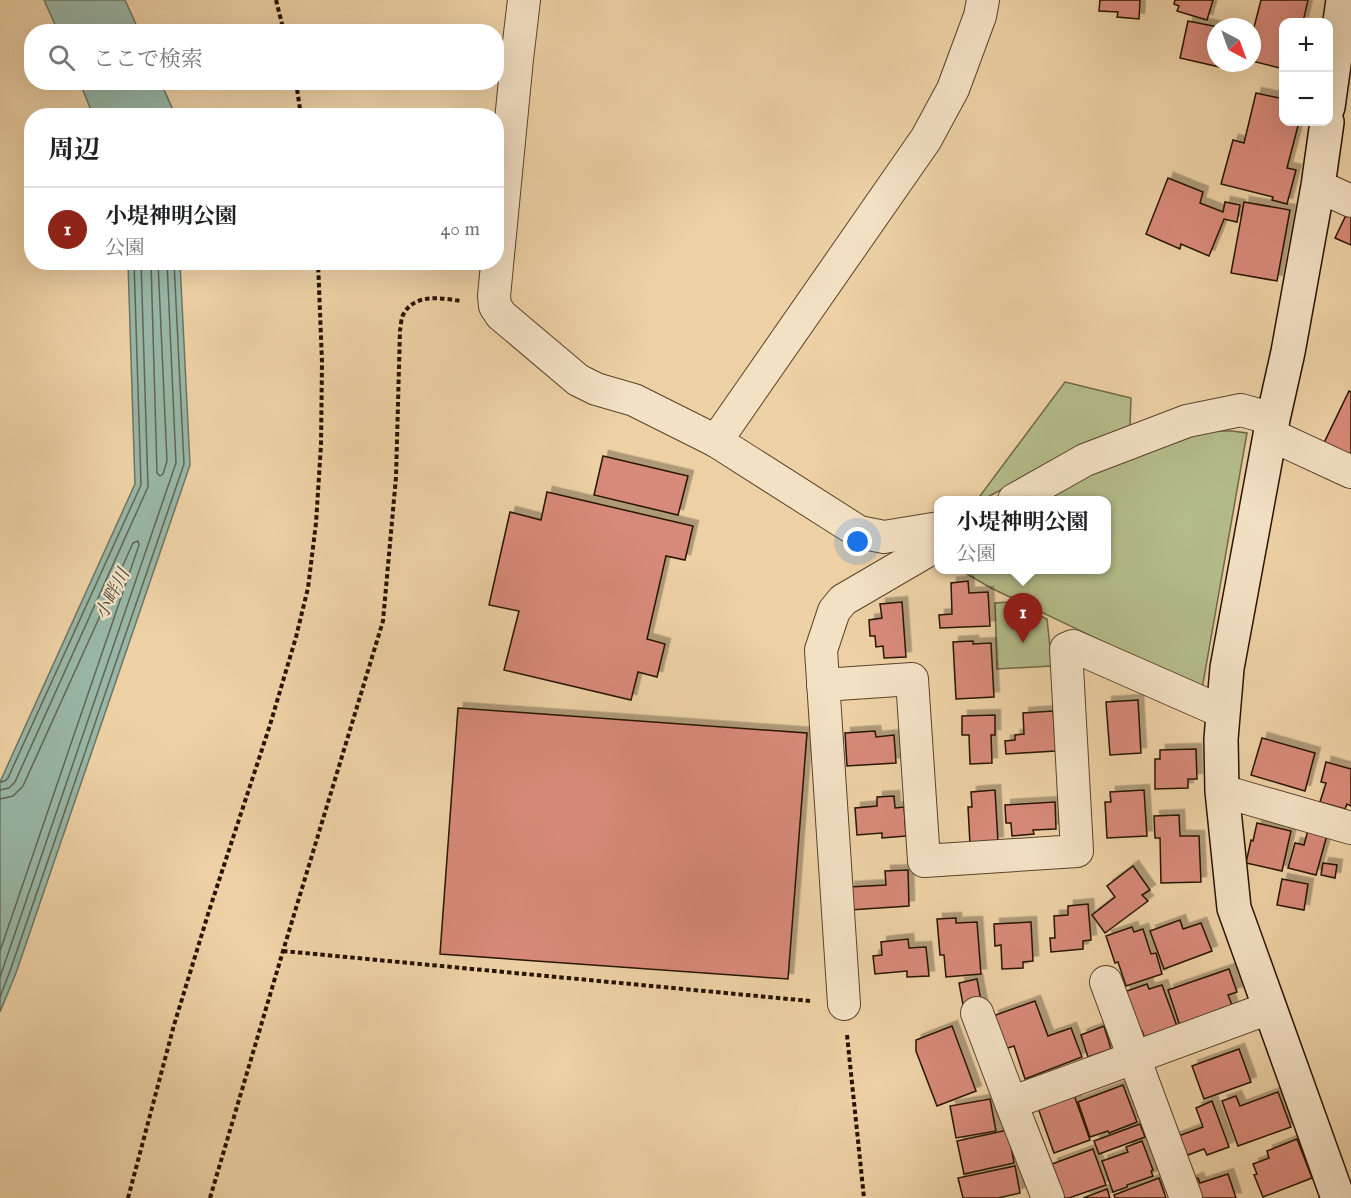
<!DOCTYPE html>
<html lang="ja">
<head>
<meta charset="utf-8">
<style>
  body { margin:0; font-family:"IM FELL English","Noto Serif JP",serif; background:#f6f6f6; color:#202124 }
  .controls { position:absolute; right:18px; top:18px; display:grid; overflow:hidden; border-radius:12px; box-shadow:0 6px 24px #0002 }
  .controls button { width:54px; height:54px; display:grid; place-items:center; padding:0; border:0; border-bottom:2px solid #e0e0e0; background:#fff; color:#202124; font:30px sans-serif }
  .compass { position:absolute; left:1207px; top:18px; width:54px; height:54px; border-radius:50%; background:#fff; box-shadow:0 6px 24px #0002; rotate:139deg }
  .you { position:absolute; left:858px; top:542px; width:21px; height:21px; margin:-15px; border:4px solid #fff; border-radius:50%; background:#1a73e8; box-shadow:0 0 0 9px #1a73e833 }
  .badge { display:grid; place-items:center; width:39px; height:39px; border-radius:50%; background:#8f2418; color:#fff; font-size:20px; font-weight:700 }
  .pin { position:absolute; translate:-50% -50px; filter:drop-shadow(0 2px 3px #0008) }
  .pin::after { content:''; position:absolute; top:32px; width:21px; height:18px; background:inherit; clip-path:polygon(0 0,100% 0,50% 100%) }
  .popup { position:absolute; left:934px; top:496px; width:177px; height:78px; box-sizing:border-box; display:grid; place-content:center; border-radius:12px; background:#fff; filter:drop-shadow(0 2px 4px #0005); font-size:20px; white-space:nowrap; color:#757577 }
  .popup b { font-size:22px; color:#202124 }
  .popup::after { content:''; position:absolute; left:50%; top:100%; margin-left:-12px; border:12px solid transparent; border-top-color:#fff }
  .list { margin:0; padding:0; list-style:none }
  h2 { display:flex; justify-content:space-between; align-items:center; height:78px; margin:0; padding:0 24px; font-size:26px }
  h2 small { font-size:20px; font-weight:400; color:#757577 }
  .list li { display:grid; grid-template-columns:39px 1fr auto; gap:18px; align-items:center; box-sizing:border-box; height:84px; padding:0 24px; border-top:2px solid #e0e0e0 }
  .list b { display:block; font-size:22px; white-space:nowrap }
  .list p { margin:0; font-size:20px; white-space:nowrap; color:#757577 }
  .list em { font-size:20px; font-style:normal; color:#757577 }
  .icon { flex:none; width:33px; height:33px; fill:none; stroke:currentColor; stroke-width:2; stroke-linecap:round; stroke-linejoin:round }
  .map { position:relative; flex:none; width:1351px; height:1198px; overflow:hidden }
  .search { position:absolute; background:#fff; box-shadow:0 6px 24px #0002; left:24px; top:24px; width:480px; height:66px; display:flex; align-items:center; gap:15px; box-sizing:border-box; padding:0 21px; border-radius:24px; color:#757577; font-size:22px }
  .panel { position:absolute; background:#fff; box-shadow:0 6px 24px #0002; left:24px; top:108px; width:480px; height:162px; border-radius:24px }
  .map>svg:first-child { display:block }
</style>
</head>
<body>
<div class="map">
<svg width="1351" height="1198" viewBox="0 0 1351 1198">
  <defs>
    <filter id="shadow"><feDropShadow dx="5.5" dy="-5.5" stdDeviation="0" flood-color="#0004"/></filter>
  </defs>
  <rect width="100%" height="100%" fill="#edd1a5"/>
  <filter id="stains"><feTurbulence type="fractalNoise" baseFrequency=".00333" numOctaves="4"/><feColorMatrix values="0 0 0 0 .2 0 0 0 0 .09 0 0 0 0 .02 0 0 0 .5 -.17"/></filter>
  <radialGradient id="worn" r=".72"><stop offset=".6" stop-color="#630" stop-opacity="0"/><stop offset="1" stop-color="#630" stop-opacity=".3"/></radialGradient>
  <g fill="#b4bc8a" stroke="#6e6846" stroke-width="1.5">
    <polygon points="1065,382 1131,398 1130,426 1048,465 982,500 977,500"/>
    <polygon points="1209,431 1232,431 1247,433 1202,689 991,588 960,570 1107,570 1107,500 1042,500 1075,482 1157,444"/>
    <polygon points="1010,602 1047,619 1052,666 997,669 995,603"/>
  </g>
  <g fill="#99b7a7" stroke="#6c7565" stroke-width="1.5">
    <polygon points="44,0 125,0 139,31 58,31"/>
    <polygon points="80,83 161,83 173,110 173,115 93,115"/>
    <polygon points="128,263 180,263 190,465 16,973 0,1012 0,782 135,484"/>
  </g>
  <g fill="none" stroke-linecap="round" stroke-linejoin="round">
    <g stroke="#606554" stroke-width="1.5">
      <polyline points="151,262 157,473 160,476 163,474 167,461 158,262"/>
      <polyline points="0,782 5,781 8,778 141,485 134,262"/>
      <polyline points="0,790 9,788 15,782 148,487 141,262"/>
      <polyline points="0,799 13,796 23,786 133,543 138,541 139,545 0,951"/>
      <polyline points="0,977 176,463 167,262"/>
      <polyline points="0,997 10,971 184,464 174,262"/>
    </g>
  </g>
  <g fill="#d88a7a" stroke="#281301" stroke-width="1.5" filter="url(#shadow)">
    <polygon points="1100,0 1140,0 1139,19 1117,17 1118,12 1099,11"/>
    <polygon points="1175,0 1213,0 1207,20 1177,11 1179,6 1174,4"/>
    <polygon points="1261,0 1308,0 1303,22 1284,22 1284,69 1252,61 1256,44 1252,43 1252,35"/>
    <polygon points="1188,21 1218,27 1216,27 1216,63 1239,63 1237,71 1180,58"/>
    <polygon points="1256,93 1284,99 1284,122 1299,122 1287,168 1296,170 1287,204 1272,200 1273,197 1221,184 1233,140 1244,143"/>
    <polygon points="1168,178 1203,192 1200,203 1223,212 1225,202 1240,205 1237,222 1224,219 1209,256 1181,244 1180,249 1146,234"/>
    <polygon points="1244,202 1290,210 1277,281 1231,273"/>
    <polygon points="1348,211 1351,212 1351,245 1335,238"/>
    <polygon points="1349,391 1351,392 1351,458 1323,445"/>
    <polygon points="603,456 688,476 678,515 594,495"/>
    <polygon points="547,492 693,526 685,560 666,556 647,639 665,644 657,677 638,672 631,700 504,670 519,611 489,605 510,512 541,520"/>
    <polygon points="968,581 969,593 988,592 990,626 940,628 939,615 952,614 951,583"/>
    <polygon points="902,602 906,657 884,658 883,646 876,647 875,636 870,636 869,620 882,618 880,604"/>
    <polygon points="973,641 973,644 991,643 994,697 956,699 953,642"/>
    <polygon points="1138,700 1141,753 1110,755 1106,702"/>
    <polygon points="458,708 807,733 788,979 440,954"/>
    <polygon points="1053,711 1056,751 1006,754 1005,741 1015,740 1015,735 1024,734 1023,713"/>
    <polygon points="995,715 995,735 991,735 992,763 970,764 969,735 962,735 962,716"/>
    <polygon points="875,731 876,737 894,735 896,763 847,766 845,733"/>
    <polygon points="1262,738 1315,753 1305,791 1251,775"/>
    <polygon points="1196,749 1197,779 1188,779 1188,788 1155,789 1155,759 1160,759 1160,750"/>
    <polygon points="1326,762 1351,769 1351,806 1347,804 1345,809 1320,802 1326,783 1321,782"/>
    <polygon points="995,790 998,842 970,844 968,807 972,807 971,792"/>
    <polygon points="1144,790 1147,836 1107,838 1105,802 1111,802 1110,792"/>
    <polygon points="894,796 895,808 904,807 906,836 882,838 882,833 857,835 855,808 877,806 877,797"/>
    <polygon points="1055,802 1056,829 1033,830 1034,834 1012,836 1011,823 1006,823 1005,805"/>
    <polygon points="1179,815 1180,836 1199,836 1201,882 1161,883 1160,838 1155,838 1154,816"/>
    <polygon points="1257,823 1291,831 1282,871 1246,863 1251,840 1253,841"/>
    <polygon points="1308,830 1327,835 1316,875 1288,868 1295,843 1304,845"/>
    <polygon points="1323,863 1337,865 1335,878 1321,875"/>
    <polygon points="1133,866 1150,890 1142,895 1148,901 1105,933 1092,915 1115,897 1107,886"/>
    <polygon points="908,870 909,906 850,910 849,887 886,885 885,871"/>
    <polygon points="1282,879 1308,884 1304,910 1277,905"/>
    <polygon points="1088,904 1091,940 1083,941 1083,949 1051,952 1050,938 1055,938 1054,916 1068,915 1068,906"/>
    <polygon points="956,918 956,923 977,922 981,974 946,977 944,955 940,955 937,919"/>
    <polygon points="1180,920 1183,929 1201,923 1212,951 1164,969 1150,931"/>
    <polygon points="1031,922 1033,961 1023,962 1023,968 1002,969 1001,945 995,946 994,924"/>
    <polygon points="1132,927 1134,932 1143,929 1151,954 1156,953 1162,974 1126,986 1118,962 1115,963 1106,936"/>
    <polygon points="908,939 909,948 926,947 929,976 907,977 907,971 875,974 873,956 882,955 881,942"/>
    <polygon points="1229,969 1237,992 1228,995 1234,1010 1181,1029 1168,990"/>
    <polygon points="977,979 982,1006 964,1010 959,983"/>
    <polygon points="1147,984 1149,989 1162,985 1178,1029 1146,1041 1142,1031 1139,1033 1124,992"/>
    <polygon points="1035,1001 1048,1036 1071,1028 1082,1057 1025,1079 1014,1046 1005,1049 993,1016"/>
    <polygon points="952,1026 976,1091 937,1106 916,1051 916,1040"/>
    <polygon points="1104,1026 1111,1049 1088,1057 1081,1035"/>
    <polygon points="1239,1049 1251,1082 1204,1099 1192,1066"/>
    <polygon points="1123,1085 1137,1122 1109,1133 1108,1131 1090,1137 1078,1102"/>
    <polygon points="1278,1092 1291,1127 1238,1146 1222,1101 1236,1096 1240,1106"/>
    <polygon points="1074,1095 1090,1140 1054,1153 1038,1108"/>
    <polygon points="990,1099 996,1131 956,1138 950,1106"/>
    <polygon points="1212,1101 1229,1147 1207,1155 1204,1149 1180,1158 1173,1138 1203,1127 1196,1108"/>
    <polygon points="1140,1124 1145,1137 1099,1154 1094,1141"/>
    <polygon points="1008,1130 1014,1163 964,1174 957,1141"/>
    <polygon points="1297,1139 1312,1178 1263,1197 1254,1175 1257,1174 1253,1164 1269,1158 1267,1151"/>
    <polygon points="1142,1141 1153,1170 1151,1171 1153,1176 1127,1185 1127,1187 1113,1192 1102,1161 1128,1152 1126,1147"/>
    <polygon points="1093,1149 1106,1185 1069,1198 1064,1198 1052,1164"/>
    <polygon points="1015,1166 1020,1193 998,1198 963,1198 958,1178"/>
    <polygon points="1228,1174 1236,1198 1193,1198 1188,1182 1198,1178 1200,1183"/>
    <polygon points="1159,1178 1166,1198 1115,1198 1114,1195"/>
    <polygon points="1107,1189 1110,1198 1083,1198"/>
  </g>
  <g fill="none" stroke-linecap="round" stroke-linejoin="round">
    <g stroke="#59422a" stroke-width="34">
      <g id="street">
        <polyline points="524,0 517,59 494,296 495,306 501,315 578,380 596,389 634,400 716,441 859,532 884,537 939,528"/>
        <polyline points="1318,186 1351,201"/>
        <polyline points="1271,435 1351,472"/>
        <polyline points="716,441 926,139 953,89 980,16 983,0"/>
        <polyline points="1014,500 1085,460 1187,421 1241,410 1273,419"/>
        <polyline points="823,685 912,679 924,861 1077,851 1066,649 1073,646 1223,712"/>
        <polyline points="1222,791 1351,828"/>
        <polyline points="1106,982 1186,1198"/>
        <polyline points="844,1004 821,650 834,611 843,600 939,544"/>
        <polyline points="977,1013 1011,1103"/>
        <polyline points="1048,1198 1011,1103 1269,1008"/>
      </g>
    </g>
    <g stroke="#281301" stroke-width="36">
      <g id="secondary">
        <polyline points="1328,107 1343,0"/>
        <polyline points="1327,122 1318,186 1288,352 1273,419 1227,668 1221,739 1222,791 1234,908 1338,1198"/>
      </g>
    </g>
    <g stroke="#281301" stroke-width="4" stroke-dasharray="4.5 3" stroke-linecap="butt">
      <polyline points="276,0 284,32"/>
      <polyline points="296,82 301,116"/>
      <polyline points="283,951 810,1001"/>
      <polyline points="847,1035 864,1198"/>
      <polyline points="128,1198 174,1025 209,911 270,725 296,637 308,588 316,523 321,445 322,362 318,262"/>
      <path d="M210,1198L283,951L383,621L396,477L400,330C401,326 401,319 403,315C414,293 441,298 461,301"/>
    </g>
    <use href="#street" stroke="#f3e1c4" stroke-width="32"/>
    <use href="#secondary" stroke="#f3e1c4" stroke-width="33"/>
  </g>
  <g text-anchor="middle" stroke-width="4.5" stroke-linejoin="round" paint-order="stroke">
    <g font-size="18" font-style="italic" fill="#504c3b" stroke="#f3e1c4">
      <text transform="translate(112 594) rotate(-63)" y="6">小畔川</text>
    </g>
  </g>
  <rect width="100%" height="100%" filter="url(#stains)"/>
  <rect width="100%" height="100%" fill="url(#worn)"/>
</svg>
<div class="controls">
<button>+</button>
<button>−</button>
</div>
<svg class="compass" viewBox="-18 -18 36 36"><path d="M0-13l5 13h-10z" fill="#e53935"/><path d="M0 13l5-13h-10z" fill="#757577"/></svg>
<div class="you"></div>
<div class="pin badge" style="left:1023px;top:643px">1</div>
<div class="popup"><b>小堤神明公園</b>公園</div>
<div class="search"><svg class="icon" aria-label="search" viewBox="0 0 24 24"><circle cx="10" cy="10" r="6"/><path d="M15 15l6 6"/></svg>ここで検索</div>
<section class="panel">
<h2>周辺<small></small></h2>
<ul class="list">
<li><span class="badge">1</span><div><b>小堤神明公園</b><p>公園</p></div><em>40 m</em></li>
</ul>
</section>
</div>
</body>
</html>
